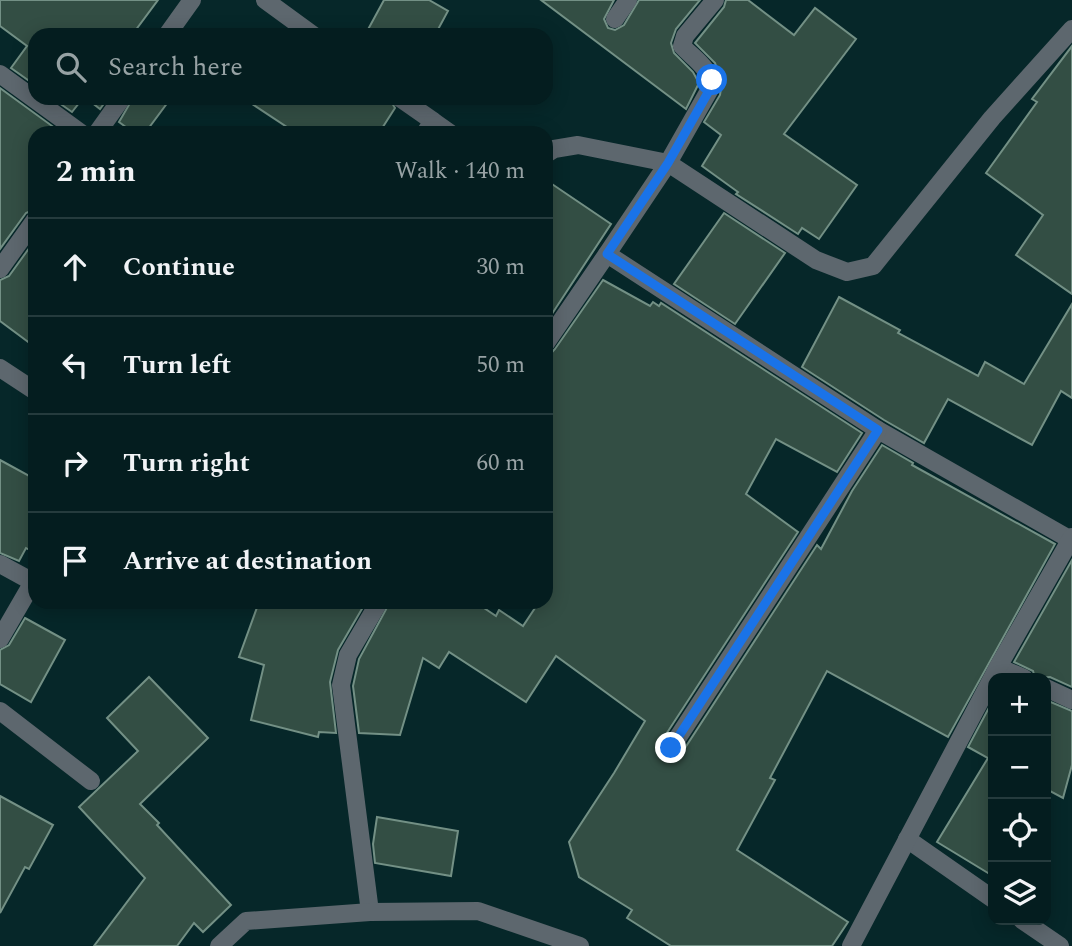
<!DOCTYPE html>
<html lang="en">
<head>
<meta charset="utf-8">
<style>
  body { margin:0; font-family:Spectral,serif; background:#122a2c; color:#f1f3f6 }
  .controls { position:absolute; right:21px; bottom:21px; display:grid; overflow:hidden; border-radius:14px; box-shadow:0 4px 18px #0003 }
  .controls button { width:63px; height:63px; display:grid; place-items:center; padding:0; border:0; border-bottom:2px solid #253b3d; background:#041d1f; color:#f1f3f6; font:35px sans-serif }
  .stop { position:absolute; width:21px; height:21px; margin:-16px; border:5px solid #1a73e8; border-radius:50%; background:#fff }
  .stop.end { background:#1a73e8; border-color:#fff; box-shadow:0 2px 7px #0008 }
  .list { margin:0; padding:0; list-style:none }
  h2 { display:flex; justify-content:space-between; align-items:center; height:91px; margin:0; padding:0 28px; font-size:30px }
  h2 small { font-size:23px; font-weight:400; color:#97a2a4 }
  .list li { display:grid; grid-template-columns:46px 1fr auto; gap:21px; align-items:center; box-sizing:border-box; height:98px; padding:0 28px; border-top:2px solid #253b3d }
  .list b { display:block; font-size:26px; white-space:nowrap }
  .list em { font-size:23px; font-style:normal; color:#97a2a4 }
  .icon { flex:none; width:38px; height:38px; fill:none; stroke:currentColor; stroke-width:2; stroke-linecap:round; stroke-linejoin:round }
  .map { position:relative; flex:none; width:1072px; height:946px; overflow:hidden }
  .search { position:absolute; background:#041d1f; box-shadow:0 4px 18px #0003; left:28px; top:28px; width:525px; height:77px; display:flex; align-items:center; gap:18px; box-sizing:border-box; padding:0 24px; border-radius:21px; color:#97a2a4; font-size:26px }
  .panel { position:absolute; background:#041d1f; box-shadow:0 4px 18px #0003; left:28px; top:126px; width:525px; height:483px; border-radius:21px }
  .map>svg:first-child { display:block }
</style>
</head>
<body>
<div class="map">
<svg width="1072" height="946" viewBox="0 0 1072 946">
  <rect width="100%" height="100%" fill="#062729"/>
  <g fill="#334e44" stroke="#739085" stroke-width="2">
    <polygon points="0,0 158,0 132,35 35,35 35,85 11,68 27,46 0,26"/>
    <polygon points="384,0 429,0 448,11 435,35 365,35"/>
    <polygon points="541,0 614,0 604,19 608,28 615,30 624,25 639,0 700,0 676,29 671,43 674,53 693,72 699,83 686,109"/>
    <polygon points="726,0 748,0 794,35 815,8 856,39 784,134 857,185 819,239 802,228 798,234 736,194 738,192 702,166 721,135 704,122 720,95 722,82 715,63 695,43 724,7"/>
    <polygon points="1072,46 1072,294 1016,255 1043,215 986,173 1037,102 1032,99"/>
    <polygon points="0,88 59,131 57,133 35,133 35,209 26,213 0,249"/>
    <polygon points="52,98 83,98 72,112"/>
    <polygon points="86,98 108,98 100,109"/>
    <polygon points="133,98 171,98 145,133 134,133 119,122"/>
    <polygon points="243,98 389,98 395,108 379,133 296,133"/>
    <polygon points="546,180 611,224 546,323"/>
    <polygon points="724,213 785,253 735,324 674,284"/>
    <polygon points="35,240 35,347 0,321 0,280 9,276"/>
    <polygon points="603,280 650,306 653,302 659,306 661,303 862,433 837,472 776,439 746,494 798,532 661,742 661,752 665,758 676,758 681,754 817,545 821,549 852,491 882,445 913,463 912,465 1055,544 948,737 827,671 770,778 775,780 737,850 848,922 832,946 671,946 627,918 632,910 579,877 569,842 614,773 645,721 556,656 526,702 449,652 439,668 423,658 400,735 359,733 353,686 359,659 390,602 475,602 496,616 499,610 523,626 539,602 546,602 546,359 555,349"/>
    <polygon points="839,297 900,330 898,333 978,376 985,362 1024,384 1072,304 1072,398 1061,391 1032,445 948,399 924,443 884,420 802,367"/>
    <polygon points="0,460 35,479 35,553 26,548 19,561 0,553"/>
    <polygon points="1072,560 1072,687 1050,677 1035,678 1033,671 1014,662"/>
    <polygon points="259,602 366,602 338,650 330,682 336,733 319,732 318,737 251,720 264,665 239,657"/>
    <polygon points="25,618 65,640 31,702 0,684 0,650 9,645"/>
    <polygon points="149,677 208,738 140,804 159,823 157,825 231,905 203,932 194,923 177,946 94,946 145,878 79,807 138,751 107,718"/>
    <polygon points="993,700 993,876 937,842 988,758 968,747"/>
    <polygon points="1046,700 1072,711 1072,765 1063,798 1046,789"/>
    <polygon points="0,796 53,825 29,869 25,867 0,913"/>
    <polygon points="377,817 458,831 451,876 375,863 373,844"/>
  </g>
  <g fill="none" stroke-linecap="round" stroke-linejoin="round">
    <g stroke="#5d676e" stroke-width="18">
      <polyline points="265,0 313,35"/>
      <path d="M715,0L685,36L682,46C694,59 713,69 710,89L668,163L607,254L878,430L1071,540"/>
      <polyline points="615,19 628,0"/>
      <polyline points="167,35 192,0"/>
      <polyline points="0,74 81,133"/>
      <polyline points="400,98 433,121 425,133"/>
      <polyline points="433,121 450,133"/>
      <polyline points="97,133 122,98"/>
      <polyline points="546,154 554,149 578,145 668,163 816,260 847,272 873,266 992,118 1072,29"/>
      <polyline points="0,269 35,220"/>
      <polyline points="546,343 607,254"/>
      <polyline points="0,368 35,391"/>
      <polyline points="0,564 33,582 35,578"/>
      <polyline points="0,639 33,582"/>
      <polyline points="998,667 1024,678"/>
      <polyline points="1046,688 1072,700"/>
      <polyline points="0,711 91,781"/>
      <polyline points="671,748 878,430"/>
      <polyline points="907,839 993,899"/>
      <polyline points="370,912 341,685 348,655 379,602"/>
      <polyline points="1022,920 1060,946"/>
      <polyline points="219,946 246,921 370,912 478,911 580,946"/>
      <polyline points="851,946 998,667 1072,537"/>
    </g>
  </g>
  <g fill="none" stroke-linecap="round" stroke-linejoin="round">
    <polyline stroke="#1a73e8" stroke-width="9" points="671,748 878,430 607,254 668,163 710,89 712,80"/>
  </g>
</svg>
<div class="controls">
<button>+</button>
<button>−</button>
<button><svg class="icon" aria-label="locate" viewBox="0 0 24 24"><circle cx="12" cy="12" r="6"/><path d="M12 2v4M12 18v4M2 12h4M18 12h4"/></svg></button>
<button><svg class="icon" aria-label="layers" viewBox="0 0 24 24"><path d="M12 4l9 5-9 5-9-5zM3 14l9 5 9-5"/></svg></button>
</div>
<div class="stop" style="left:712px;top:80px"></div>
<div class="stop end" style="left:671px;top:748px"></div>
<div class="search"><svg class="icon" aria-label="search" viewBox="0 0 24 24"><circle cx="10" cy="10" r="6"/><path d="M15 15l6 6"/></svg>Search here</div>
<section class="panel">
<h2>2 min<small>Walk · 140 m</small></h2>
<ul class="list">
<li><svg class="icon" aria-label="ahead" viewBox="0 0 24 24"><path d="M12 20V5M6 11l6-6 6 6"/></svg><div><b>Continue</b></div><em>30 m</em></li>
<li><svg class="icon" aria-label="left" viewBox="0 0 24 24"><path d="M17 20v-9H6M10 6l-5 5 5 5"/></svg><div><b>Turn left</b></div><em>50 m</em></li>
<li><svg class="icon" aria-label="right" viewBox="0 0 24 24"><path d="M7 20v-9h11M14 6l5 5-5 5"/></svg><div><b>Turn right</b></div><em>60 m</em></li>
<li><svg class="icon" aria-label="arrive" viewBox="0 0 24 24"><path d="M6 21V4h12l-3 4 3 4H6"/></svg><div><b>Arrive at destination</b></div></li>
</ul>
</section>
</div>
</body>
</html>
